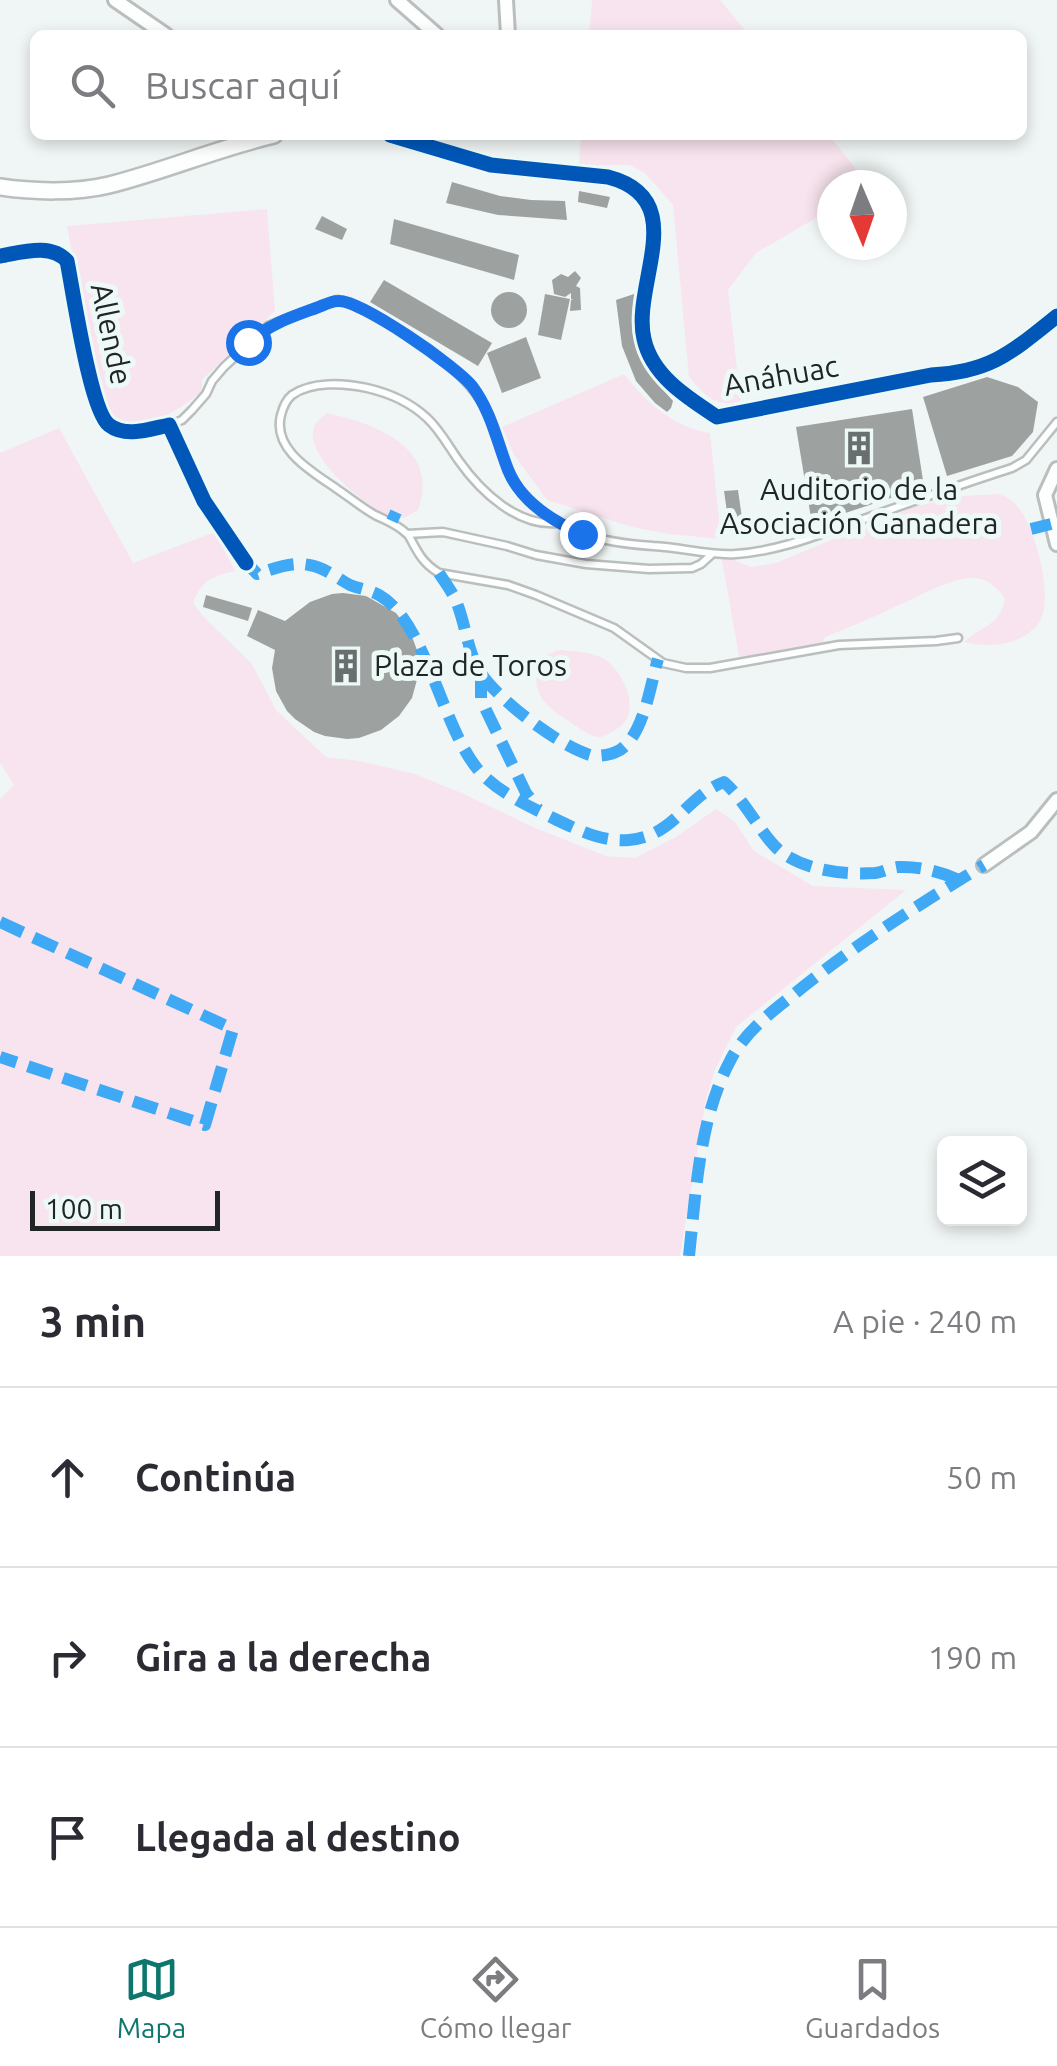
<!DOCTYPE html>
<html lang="es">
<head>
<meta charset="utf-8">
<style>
  body { margin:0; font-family:Ubuntu,sans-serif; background:#f2f2f3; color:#2b2b33 }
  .controls { position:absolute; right:30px; bottom:30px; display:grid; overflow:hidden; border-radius:15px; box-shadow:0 5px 15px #0003 }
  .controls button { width:90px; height:90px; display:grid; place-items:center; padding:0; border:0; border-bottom:2px solid #e1e1e2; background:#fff; color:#2b2b33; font:50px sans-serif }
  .compass { position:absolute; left:817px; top:170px; width:90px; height:90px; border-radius:50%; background:#fff; box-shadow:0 5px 15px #0003; rotate:178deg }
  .scale { position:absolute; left:30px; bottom:25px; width:190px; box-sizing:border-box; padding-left:10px; border:5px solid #212525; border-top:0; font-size:28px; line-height:35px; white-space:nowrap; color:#212525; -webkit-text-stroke:8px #edf9f7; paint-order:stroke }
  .stop { position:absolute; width:30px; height:30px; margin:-22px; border:8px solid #1a73e8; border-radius:50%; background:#fff }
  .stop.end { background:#1a73e8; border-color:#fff; box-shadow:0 2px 10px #0008 }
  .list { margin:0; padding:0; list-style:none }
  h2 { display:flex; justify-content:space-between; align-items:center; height:130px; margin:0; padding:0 40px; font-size:42px }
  h2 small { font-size:32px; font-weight:400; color:#7c7c81 }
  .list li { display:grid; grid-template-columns:65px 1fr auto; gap:30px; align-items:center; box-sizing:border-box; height:180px; padding:0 40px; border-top:2px solid #e1e1e2 }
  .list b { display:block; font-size:38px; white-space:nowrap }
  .list em { font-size:32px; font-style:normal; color:#7c7c81 }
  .icon { flex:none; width:55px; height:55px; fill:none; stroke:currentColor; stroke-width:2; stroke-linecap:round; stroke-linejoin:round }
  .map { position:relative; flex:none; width:1057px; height:1256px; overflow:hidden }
  .search { position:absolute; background:#fff; box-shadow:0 5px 15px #0003; left:30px; right:30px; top:30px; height:110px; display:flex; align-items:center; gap:25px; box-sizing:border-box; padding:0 35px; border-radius:15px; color:#7c7c81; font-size:38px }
  .sheet { height:670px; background:#fff }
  nav { display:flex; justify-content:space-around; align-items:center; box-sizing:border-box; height:140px; border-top:2px solid #e1e1e2; background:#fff; font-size:28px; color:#7c7c81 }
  nav a { display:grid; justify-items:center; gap:5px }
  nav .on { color:#0f766e }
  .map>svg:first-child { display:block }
</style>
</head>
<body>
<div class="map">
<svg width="1057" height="1256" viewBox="0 0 1057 1256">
  <rect width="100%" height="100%" fill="#f0f6f5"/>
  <g fill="#f8e4ee">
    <polygon points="592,0 720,0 749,35 589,35"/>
    <path d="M581,135H829L864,179L856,185H832V205L816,218L756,253L728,290L741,404C711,403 708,399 689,377L673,205L645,173L629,165H579Z"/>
    <path d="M267,209L275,311L202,380V391C184,408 137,437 113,419C108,416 105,411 101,407L67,226Z"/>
    <path d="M624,374C646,402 673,427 710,433L721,539L669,534L632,527L547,500L514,455L502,427Z"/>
    <path d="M327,413C377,424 441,448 418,510L404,518H398L396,512L389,516L385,515C362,502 309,460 313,431C314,423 321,418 327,413Z"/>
    <path d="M59,428L133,563L215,532L235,571C211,577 203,579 193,603L203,616L252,664L276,710L326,757L359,761L415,774L464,794L533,827L606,856L635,858L676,837L716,809L735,822L754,851L813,886L906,890L736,1027L714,1072L706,1100L680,1256H0V799L14,785L0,763V453Z"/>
    <path d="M999,494C1006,497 1013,500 1018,507C1035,526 1053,595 1041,619C1027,645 989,649 964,642C982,625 999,627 1005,599C999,589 987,578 973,578C950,578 920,596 899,605C874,617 850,627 825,637L818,653L807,650L740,662L721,555L751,567L776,563L836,538L882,523L911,507L963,496Z"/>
    <path d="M558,650C573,651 590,651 604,659C625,672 644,716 615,730C614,731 603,736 601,737C592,738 580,729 573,724C563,717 550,710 543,700C535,688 532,667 544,656C545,656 557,650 558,650Z"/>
  </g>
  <g fill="#9da2a1">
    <polygon points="452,182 500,196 531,200 565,201 567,220 498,215 446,203"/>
    <polygon points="579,191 610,197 607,208 578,202"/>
    <polygon points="322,216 347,229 342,240 315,229"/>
    <polygon points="394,219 519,255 514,280 390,244"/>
    <polygon points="575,271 581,278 576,286 580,288 581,310 570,311 571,300 573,299 571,299 571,293 565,297 554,294 552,280 561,274 568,277"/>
    <polygon points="384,280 492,343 478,366 370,302"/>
    <circle cx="509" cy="310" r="18"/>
    <polygon points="545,294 570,299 561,340 538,335"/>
    <polygon points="634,294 639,350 658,384 673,401 671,408 667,412 655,403 636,381 622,346 616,300"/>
    <polygon points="526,337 541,378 502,393 487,353"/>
    <polygon points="987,377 1018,387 1038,402 1033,432 1012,456 947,476 923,397"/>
    <polygon points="912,409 924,487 812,524 796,427"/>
    <polygon points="738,490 743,525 729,526 724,491"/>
    <polygon points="343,593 366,596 396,613 410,631 418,653 419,664 418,676 412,698 399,716 381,730 359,738 347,739 325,736 314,732 295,719 287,711 276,691 272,668 275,650 247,636 258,610 285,621 310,602 332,594"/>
    <polygon points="206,595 252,608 248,621 203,607"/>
  </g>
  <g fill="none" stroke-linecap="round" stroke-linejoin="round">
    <g stroke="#babebd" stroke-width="11">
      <g id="service">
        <path d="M170,425L182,420L192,410L206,394L212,381L224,367L268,326L337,300L351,303C398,329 462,362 487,411C501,438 503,469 523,494C555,533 605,543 653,546C681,547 709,556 736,554C780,551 820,534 861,520C911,502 962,484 1012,468L1026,460L1057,422"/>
        <path d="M558,523C518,527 481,492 459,461C449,447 440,430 427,418C411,403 389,393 367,388C344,383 312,381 292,395C286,400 283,407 281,415C272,450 313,472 337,489C349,497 361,507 375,515C387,521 397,524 407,534L443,532L507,546L536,555L586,564L649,569L692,568L701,564L712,554"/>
        <path d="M408,534C417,551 422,563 439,573L508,585L536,595L614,628L663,663L686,668H710L839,645L936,641L958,638"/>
      </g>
    </g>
    <g stroke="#babebd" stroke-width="18">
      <g id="minor">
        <polyline points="115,0 166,35"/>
        <polyline points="397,0 437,35"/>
        <polyline points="506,0 508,35"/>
        <path d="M0,256C23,252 51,243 67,261C73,290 90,411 109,425C126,438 150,429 169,425L204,501L246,563"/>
        <polyline points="1057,469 1045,495 1057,544"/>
        <polyline points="984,865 1031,832 1057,800"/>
      </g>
    </g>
    <g stroke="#babebd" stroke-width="20">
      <g id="tertiary">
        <path d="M390,135L491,165L608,177C693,199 631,284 644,339C652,376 688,398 717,417L931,375C991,372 1012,352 1057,316"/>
        <path d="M0,187C33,192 76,193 109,185C165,171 218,148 274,135"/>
      </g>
    </g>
    <use href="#service" stroke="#fdfefe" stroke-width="6"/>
    <use href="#minor" stroke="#fdfefe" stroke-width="12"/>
    <use href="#tertiary" stroke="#fdfefe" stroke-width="15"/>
    <g stroke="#3fa9f5" stroke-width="12" stroke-dasharray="25 12" stroke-linecap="butt">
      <polyline points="392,521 396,512"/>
      <polyline points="1031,529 1051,524"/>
      <path d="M241,556L257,574C273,569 292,561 309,565C324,567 337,578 350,585C360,589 370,590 379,595C427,622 441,728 480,772C502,795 529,806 557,820C580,831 603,842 629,840C675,836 685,797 724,782C747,802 764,841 784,854C809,871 846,875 875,873C883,872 890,868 898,867C919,866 941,872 959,880"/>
      <path d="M439,573C446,584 454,594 458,606C466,628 468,652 480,672C497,699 559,746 590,755C599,757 611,755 620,750C644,734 650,686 658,659"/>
      <polyline points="481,673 481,698 486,710 526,793 538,809"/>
      <polyline points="0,922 233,1029 205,1125 0,1057"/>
      <path d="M689,1256C696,1192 699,1119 730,1061C744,1033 769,1014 793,995C853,946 918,905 984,865"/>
    </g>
    <g stroke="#edf9f7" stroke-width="21">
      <g id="cycleway">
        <path d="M390,135L491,165L608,177C693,199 631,284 644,339C652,376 688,398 717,417L931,375C991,372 1012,352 1057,316"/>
        <path d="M0,256C23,252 51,243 67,261C73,290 90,411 109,425C126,438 150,429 169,425L204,501L246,563"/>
      </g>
    </g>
    <use href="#cycleway" stroke="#0057b8" stroke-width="15"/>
  </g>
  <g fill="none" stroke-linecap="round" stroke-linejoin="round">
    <path stroke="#1a73e8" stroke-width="12" d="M248,342C273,323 286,319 316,308C322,306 331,301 338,301C360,299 457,367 472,386C491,411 497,442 508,470C521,502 552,521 582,534"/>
  </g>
  <defs>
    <g id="building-bare" transform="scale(2.7)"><path d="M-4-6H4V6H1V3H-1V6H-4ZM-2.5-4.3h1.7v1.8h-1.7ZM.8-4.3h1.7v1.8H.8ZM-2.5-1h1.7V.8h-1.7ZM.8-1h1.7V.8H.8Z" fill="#696e6e" stroke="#edf9f7" stroke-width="2.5" paint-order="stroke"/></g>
  </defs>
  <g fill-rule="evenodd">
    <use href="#building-bare" x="859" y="448"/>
    <use href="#building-bare" x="346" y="666"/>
  </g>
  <g text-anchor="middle" stroke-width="10" stroke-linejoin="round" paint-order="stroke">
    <g font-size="30" fill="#212525" stroke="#edf9f7">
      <text transform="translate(111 334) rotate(78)" y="10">Allende</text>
      <text transform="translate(781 376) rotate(-10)" y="10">Anáhuac</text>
    </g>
    <g font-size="30" fill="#212525" stroke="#edf9f7">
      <text x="859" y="500">Auditorio de la<tspan x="859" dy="34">Asociación Ganadera</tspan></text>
      <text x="374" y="676" text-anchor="start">Plaza de Toros</text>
    </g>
  </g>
</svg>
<div class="controls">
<button><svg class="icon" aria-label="layers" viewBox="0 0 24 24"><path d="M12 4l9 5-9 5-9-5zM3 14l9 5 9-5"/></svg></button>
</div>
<svg class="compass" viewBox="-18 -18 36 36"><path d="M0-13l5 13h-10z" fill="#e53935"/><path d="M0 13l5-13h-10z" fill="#7c7c81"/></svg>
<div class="scale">100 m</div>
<div class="stop" style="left:248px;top:342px"></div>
<div class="stop end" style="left:582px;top:534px"></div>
<div class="search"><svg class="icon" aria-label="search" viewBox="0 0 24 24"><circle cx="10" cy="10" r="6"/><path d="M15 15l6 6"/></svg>Buscar aquí</div>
</div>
<section class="sheet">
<h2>3 min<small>A pie · 240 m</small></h2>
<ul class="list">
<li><svg class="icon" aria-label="ahead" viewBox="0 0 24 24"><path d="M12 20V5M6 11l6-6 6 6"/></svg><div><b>Continúa</b></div><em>50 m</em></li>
<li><svg class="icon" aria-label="right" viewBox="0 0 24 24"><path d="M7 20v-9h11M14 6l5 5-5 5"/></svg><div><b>Gira a la derecha</b></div><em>190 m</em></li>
<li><svg class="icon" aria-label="arrive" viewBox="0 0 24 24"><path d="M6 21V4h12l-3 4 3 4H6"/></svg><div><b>Llegada al destino</b></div></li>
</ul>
</section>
<nav>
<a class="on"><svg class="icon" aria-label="map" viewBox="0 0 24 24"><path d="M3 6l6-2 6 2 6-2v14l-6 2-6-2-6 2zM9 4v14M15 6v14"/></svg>Mapa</a>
<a><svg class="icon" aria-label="directions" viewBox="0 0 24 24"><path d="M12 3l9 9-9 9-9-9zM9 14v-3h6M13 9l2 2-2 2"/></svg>Cómo llegar</a>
<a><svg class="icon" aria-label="saved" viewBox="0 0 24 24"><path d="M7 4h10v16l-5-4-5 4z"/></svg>Guardados</a>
</nav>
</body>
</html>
